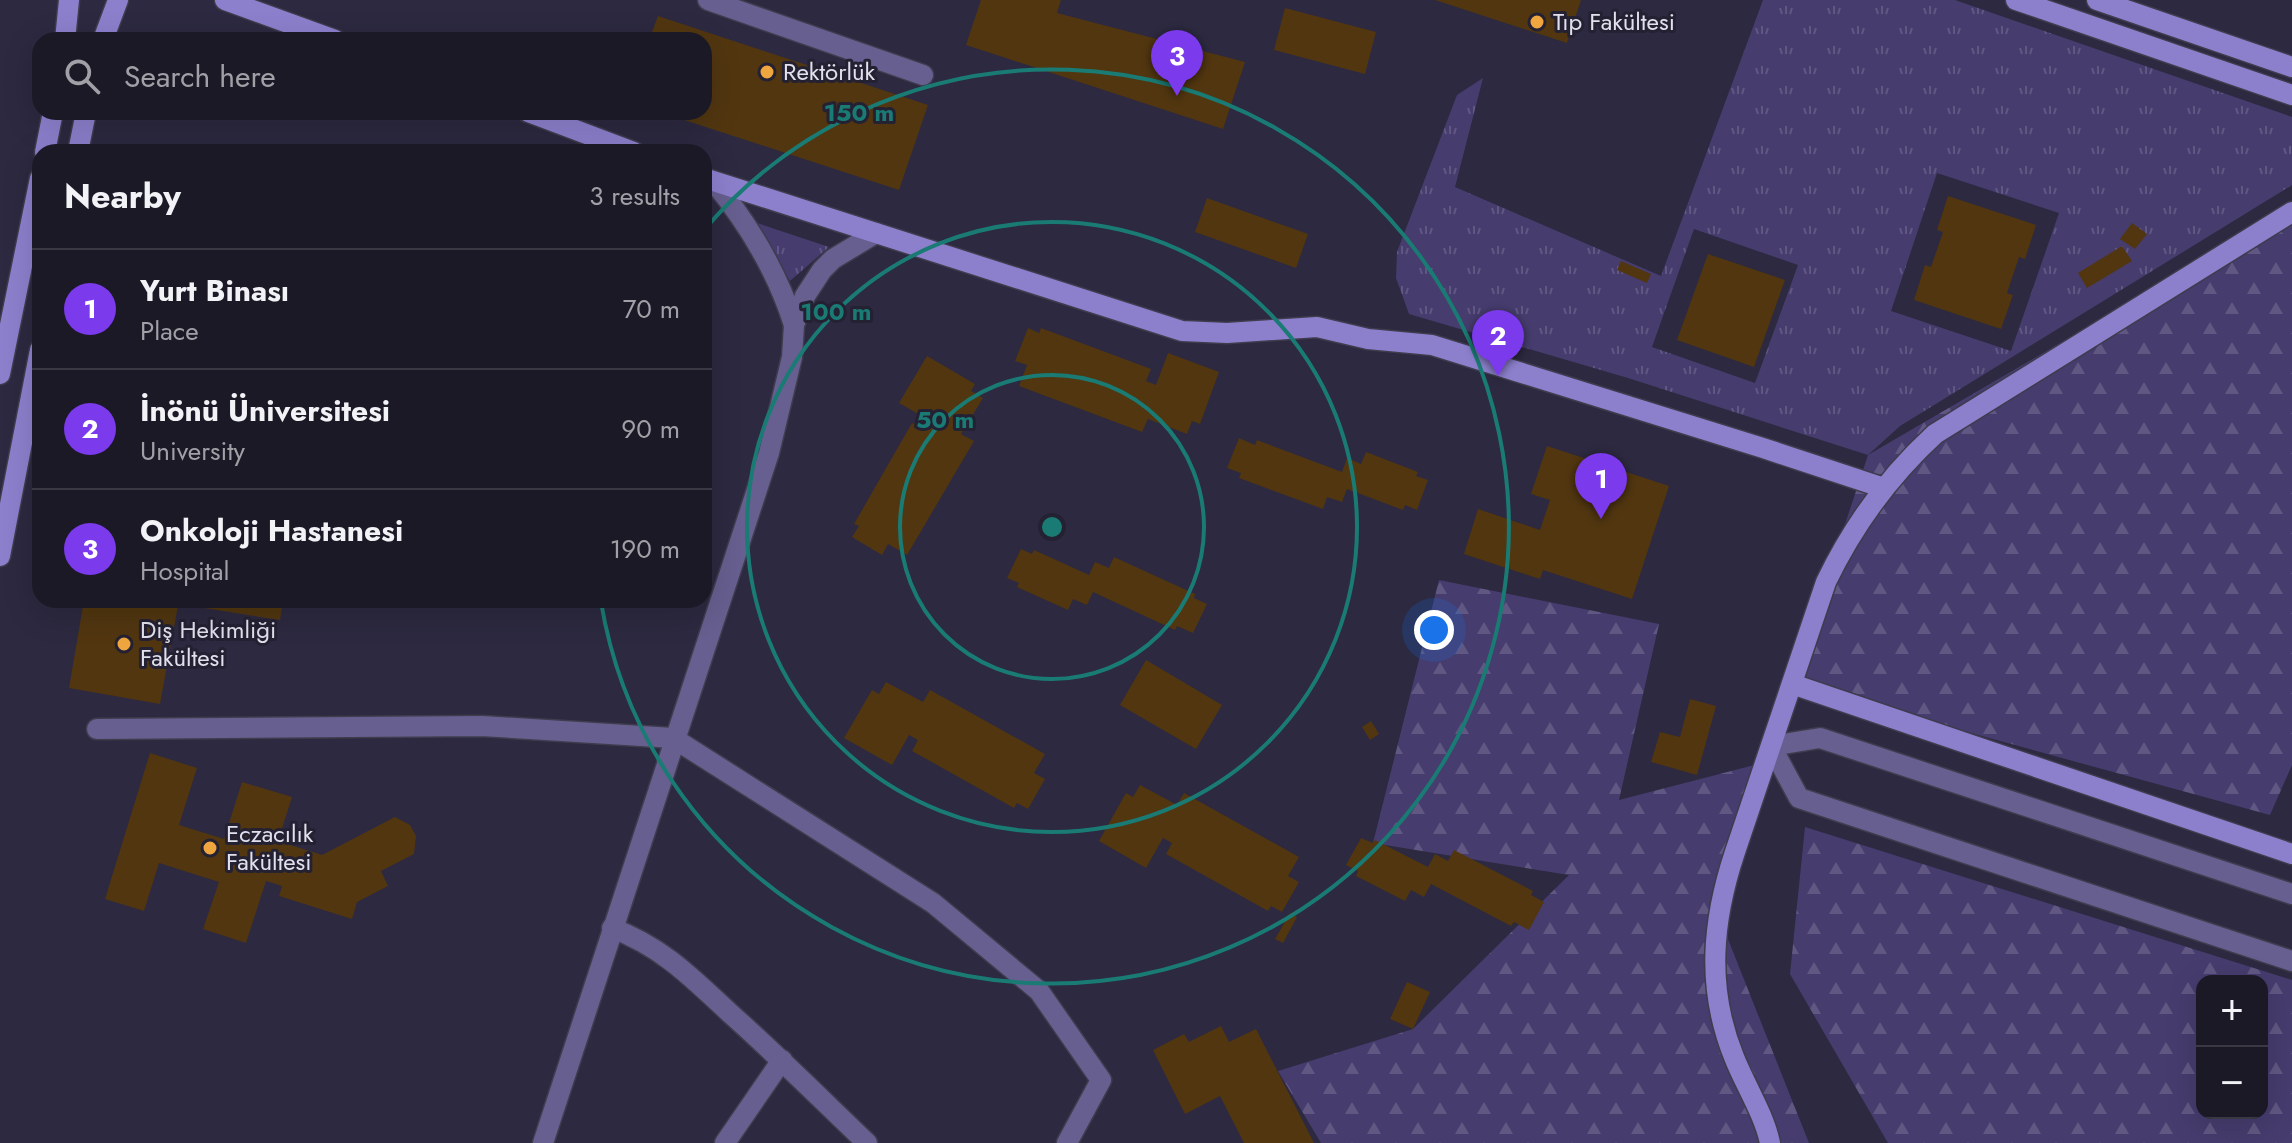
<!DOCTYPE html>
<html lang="en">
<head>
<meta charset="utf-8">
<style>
  body { margin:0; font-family:Jost,sans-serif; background:#282632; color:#f1f3f6 }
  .controls { position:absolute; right:24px; bottom:24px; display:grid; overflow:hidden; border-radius:16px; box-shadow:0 8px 32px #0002 }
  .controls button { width:72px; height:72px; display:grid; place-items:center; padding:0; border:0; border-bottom:2px solid #393843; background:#1b1926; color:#f1f3f6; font:40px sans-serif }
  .you { position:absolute; left:1434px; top:630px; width:28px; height:28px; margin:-20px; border:6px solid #fff; border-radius:50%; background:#1a73e8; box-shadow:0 0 0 12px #1a73e833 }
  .badge { display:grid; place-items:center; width:52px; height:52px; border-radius:50%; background:#7c3aed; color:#fff; font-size:26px; font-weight:700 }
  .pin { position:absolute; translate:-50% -66px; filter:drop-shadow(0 2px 4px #0008) }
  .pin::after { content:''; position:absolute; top:42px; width:28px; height:24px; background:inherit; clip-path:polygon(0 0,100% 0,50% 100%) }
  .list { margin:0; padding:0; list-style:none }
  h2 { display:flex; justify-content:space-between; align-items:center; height:104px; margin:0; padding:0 32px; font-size:34px }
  h2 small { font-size:26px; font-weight:400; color:#a0a0a7 }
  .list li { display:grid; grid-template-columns:52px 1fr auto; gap:24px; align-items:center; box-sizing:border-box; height:120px; padding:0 32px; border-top:2px solid #393843 }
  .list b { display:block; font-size:30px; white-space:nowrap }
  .list p { margin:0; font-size:26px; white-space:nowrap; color:#a0a0a7 }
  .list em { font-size:26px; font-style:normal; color:#a0a0a7 }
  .icon { flex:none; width:44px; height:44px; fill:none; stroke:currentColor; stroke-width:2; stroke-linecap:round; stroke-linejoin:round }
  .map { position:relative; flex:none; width:2292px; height:1143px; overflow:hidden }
  .search { position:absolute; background:#1b1926; box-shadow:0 8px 32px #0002; left:32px; top:32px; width:680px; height:88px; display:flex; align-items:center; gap:20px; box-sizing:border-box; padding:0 28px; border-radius:24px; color:#a0a0a7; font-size:30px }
  .panel { position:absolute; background:#1b1926; box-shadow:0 8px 32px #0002; left:32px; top:144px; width:680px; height:464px; border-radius:24px }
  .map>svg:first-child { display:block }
</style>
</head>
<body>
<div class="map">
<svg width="2292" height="1143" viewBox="0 0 2292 1143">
  <defs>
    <pattern id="grass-tufts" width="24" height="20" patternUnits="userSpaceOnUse" patternTransform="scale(2)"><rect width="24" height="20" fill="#463c6e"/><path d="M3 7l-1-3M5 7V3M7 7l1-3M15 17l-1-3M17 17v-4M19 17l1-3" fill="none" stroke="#605883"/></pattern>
    <pattern id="forest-firs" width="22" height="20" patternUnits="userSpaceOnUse" patternTransform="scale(2)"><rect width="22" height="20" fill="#463c6e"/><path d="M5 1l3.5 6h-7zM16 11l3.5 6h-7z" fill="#605883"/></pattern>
  </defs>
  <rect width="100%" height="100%" fill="#242133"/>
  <path fill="#2c2940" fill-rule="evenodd" d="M0,0H2292V1143H0ZM40,40H704V112H40ZM40,152H704V600H40ZM2202,981H2262V1113H2202Z"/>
  <g fill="url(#grass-tufts)" fill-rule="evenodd">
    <path d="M1763,0H1955L2292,117V185L1900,426L1868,455L1628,378L1409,314L1396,278L1397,252L1457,95L1483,78L1455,187L1661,276ZM1937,173L2059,213L2011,351L1891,311ZM1694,229L1798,265L1755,383L1652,347Z"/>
    <polygon points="757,223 829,247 790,281"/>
  </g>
  <g fill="url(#forest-firs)" fill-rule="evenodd">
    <polygon points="2292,208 2292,765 2270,815 1792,684 1868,455"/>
    <polygon points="1439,580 1659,624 1619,800 1766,762 1718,914 1809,1143 1321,1143 1278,1071 1413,1029 1569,875 1373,843"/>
    <path d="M1805,827L2292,980V1143H1888L1790,974ZM2262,981V1113H2202V981Z"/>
  </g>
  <g fill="#513610">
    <polygon points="981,0 1061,0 1057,13 1245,62 1223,129 966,45"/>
    <polygon points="1435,0 1581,0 1567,43"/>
    <polygon points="1285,8 1376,32 1365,74 1274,50"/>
    <polygon points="658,16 928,105 899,190 663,113 704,112 704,40 649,40"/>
    <polygon points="1948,196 2036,225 2025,259 2019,257 2007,293 2013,295 2001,329 1914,300 1925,265 1931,267 1943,232 1937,230"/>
    <polygon points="1207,198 1308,234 1296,268 1195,232"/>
    <polygon points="2132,223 2147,234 2135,249 2120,239"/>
    <polygon points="2122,246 2132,261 2087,288 2078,273"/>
    <polygon points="1708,254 1785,280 1754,367 1677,340"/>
    <polygon points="1621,261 1651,274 1647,283 1617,270"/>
    <polygon points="1028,328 1039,333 1041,328 1151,369 1146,381 1156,385 1168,353 1219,372 1200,424 1192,421 1187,434 1148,419 1142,432 1019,386 1027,365 1015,361"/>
    <polygon points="927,356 975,384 971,391 983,398 961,434 974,441 907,555 888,544 882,555 852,537 859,526 854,524 912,423 924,429 929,420 899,403"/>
    <polygon points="1239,438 1255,445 1257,440 1342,472 1347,458 1361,464 1366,452 1418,472 1416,476 1428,480 1417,510 1405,505 1403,510 1347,489 1342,502 1327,497 1323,509 1239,478 1241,473 1227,468"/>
    <polygon points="1547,446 1669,486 1632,599 1543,570 1540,579 1464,554 1478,509 1540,530 1550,500 1531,494"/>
    <polygon points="1021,549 1032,554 1034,550 1089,575 1095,562 1109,568 1114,557 1195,594 1194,598 1207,604 1193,633 1177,626 1175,630 1093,592 1087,605 1073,599 1068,610 1017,587 1019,583 1007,578"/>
    <polygon points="84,600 179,600 160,704 69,688"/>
    <polygon points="206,600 283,600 280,620 204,608"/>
    <polygon points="1146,660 1222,705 1196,749 1120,705"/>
    <polygon points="886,682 923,702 930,690 1045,754 1034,773 1045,779 1028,809 1017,803 1014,808 912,751 918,740 909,735 892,765 844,738 872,690 879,694"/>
    <polygon points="1690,699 1716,706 1697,775 1651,762 1660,732 1680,737"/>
    <polygon points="1371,721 1379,734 1370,740 1362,727"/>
    <polygon points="150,753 197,768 179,825 224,839 242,782 292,797 278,841 322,855 395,817 410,825 416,836 414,854 381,871 388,886 357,902 352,919 279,896 282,886 266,881 246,943 203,929 219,882 159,863 144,911 105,899"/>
    <polygon points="1140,785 1177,805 1184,793 1299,857 1288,876 1299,882 1282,912 1271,906 1268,911 1166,854 1172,843 1163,838 1146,868 1099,841 1126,793 1133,797"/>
    <polygon points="1361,838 1373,843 1375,840 1428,867 1435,854 1448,861 1454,850 1533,891 1531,895 1544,902 1529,930 1514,922 1511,926 1431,884 1424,897 1411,890 1405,901 1356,876 1358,871 1346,865"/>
    <polygon points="1290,913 1297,917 1283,943 1275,939"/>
    <polygon points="1407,982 1430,992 1413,1029 1390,1019"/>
    <polygon points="1221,1026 1229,1042 1256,1029 1314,1143 1244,1143 1220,1096 1185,1114 1153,1050 1184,1034 1189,1042"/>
  </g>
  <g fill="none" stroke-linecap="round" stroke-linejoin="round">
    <g stroke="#3e3c4d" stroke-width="23">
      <g id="street">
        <polyline points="708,0 923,75"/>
        <path d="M714,182C750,226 777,271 794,325"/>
        <polyline points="97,729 482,726 673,738 933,903 1039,991 1101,1080 1067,1143"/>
        <polyline points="2292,894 1820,738 1771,746 1799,798 2292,961"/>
        <path d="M612,928C664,948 692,978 732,1015C778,1056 822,1100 867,1143"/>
        <polyline points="543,1143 769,453 792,357 794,325 805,296 822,270 833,259 876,233"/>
        <polyline points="725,1143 782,1060"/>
      </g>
    </g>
    <g stroke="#3e3c4d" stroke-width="23">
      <g id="secondary">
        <polyline points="225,0 335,40"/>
        <polyline points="2016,0 2292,95"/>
        <polyline points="2097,0 2292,67"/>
        <polyline points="65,40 69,0"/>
        <polyline points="103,40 118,0"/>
        <polyline points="528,112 634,152"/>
        <polyline points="45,152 53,112"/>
        <polyline points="78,152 86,112"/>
        <polyline points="704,178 1182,331 1227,333 1317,327 1368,339 1432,345 1763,448 1884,488"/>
        <polyline points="0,374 40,178"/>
        <polyline points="0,556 40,350"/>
        <polyline points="1792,684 2292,854"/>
        <path d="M1770,1143C1764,1114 1745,1085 1734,1057C1706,988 1712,921 1735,852L1826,582C1853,526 1888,477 1935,434L2292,212"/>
      </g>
    </g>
    <use href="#street" stroke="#665f8f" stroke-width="20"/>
    <use href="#secondary" stroke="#8c7fcc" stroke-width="20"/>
  </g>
  <g fill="none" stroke="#1a7b74" stroke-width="4">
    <circle cx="1052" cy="527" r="152"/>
    <circle cx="1052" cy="527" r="305"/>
    <path d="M704 230A457 457 0 1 1 601 602"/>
  </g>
  <g fill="#f0a63f" stroke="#242133" stroke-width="3">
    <circle cx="1537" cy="22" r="8"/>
    <circle cx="767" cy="72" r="8"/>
    <circle cx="124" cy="644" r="8"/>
    <circle cx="210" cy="848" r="8"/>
  </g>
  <g text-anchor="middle" stroke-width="6" stroke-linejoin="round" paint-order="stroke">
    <g font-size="24" fill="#e1e0ec" stroke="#242133" text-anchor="start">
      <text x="1553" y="30">Tıp Fakültesi</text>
      <text x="783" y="80">Rektörlük</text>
      <text x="140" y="638">Diş Hekimliği<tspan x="140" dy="28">Fakültesi</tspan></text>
      <text x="226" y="842">Eczacılık<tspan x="226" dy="28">Fakültesi</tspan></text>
    </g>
  </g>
  <circle cx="1052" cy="527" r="12" fill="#1a7b74" stroke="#242133" stroke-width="4"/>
  <g font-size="24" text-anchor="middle" font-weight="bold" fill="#1a7b74" stroke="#242133" stroke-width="6" stroke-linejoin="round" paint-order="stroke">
    <text x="859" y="121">150 m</text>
    <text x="836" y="320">100 m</text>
    <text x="945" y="428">50 m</text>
  </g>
</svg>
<div class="controls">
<button>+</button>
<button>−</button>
</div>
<div class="you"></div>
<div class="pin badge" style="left:1601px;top:519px">1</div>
<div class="pin badge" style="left:1498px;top:376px">2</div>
<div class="pin badge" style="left:1177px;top:96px">3</div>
<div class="search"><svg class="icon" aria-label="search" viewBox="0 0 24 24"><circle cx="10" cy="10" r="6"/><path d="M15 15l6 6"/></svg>Search here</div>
<section class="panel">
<h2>Nearby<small>3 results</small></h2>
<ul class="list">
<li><span class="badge">1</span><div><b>Yurt Binası</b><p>Place</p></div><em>70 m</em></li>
<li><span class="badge">2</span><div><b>İnönü Üniversitesi</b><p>University</p></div><em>90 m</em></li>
<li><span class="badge">3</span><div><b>Onkoloji Hastanesi</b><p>Hospital</p></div><em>190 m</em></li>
</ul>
</section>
</div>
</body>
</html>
